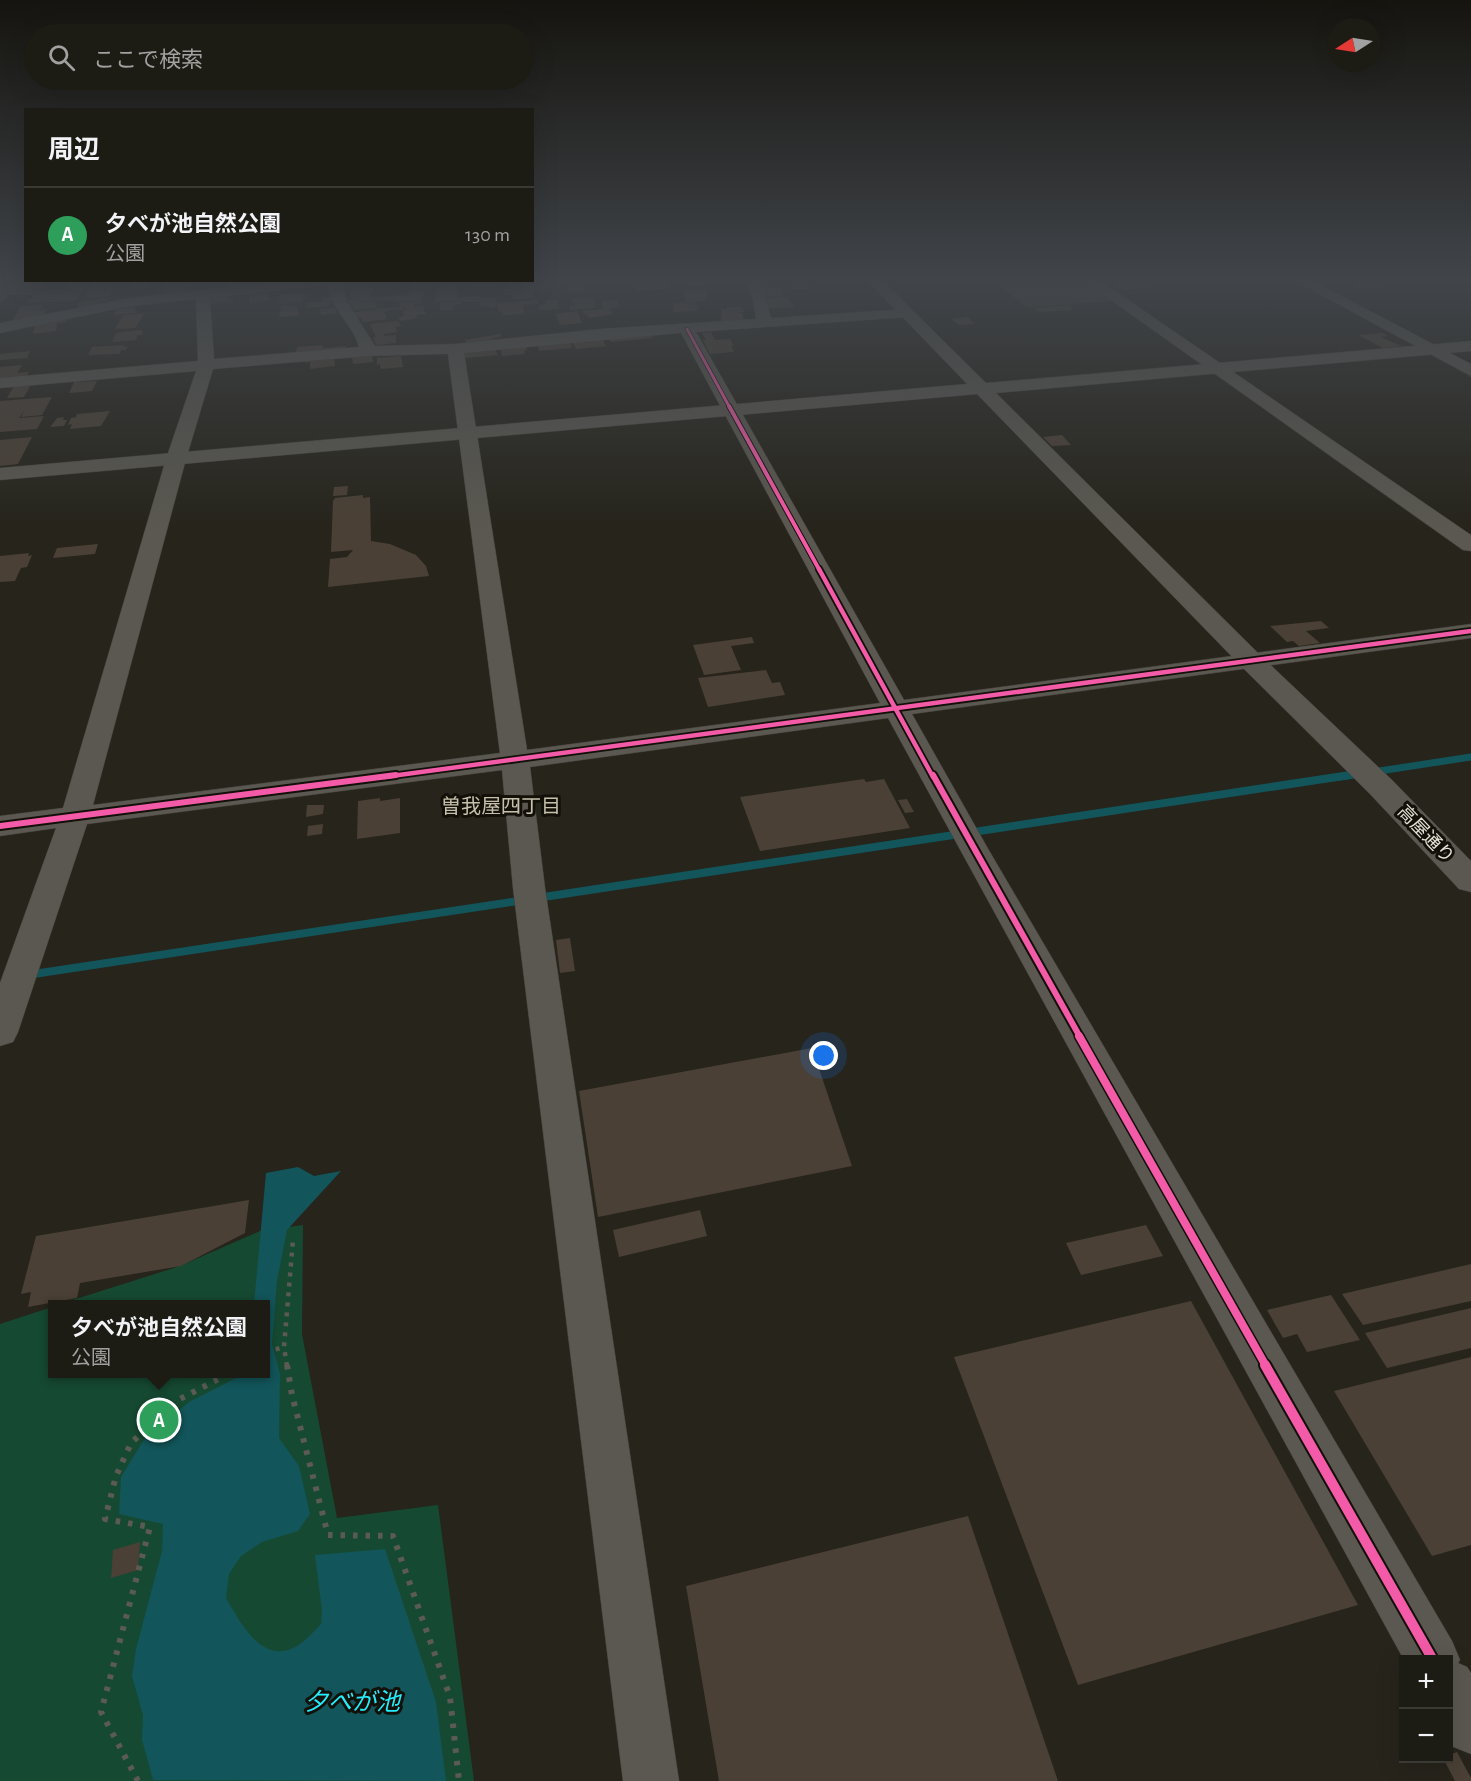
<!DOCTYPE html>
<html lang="ja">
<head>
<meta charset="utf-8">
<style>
  body { margin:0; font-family:"Alegreya Sans","Noto Sans JP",sans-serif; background:#292822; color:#f1f3f6 }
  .controls { position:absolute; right:18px; bottom:18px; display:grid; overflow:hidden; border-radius:0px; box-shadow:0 6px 24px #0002 }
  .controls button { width:54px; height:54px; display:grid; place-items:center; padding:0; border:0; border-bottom:2px solid #3a3934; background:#1c1b14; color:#f1f3f6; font:30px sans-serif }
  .compass { position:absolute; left:1327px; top:18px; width:54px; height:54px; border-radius:50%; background:#1c1b14; box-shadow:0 6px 24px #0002; rotate:258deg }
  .you { position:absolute; left:824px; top:1056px; width:21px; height:21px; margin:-15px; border:4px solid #fff; border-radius:50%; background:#1a73e8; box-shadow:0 0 0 9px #1a73e833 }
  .badge { display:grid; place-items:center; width:39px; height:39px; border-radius:50%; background:#a3a096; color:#fff; font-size:20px; font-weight:700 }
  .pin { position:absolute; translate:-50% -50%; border:3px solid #fff; box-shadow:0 2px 6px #0006 }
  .popup { position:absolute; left:48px; top:1300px; width:222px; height:78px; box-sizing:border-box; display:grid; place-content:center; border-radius:0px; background:#1c1b14; filter:drop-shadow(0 2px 4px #0005); font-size:20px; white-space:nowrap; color:#a0a1a0 }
  .popup b { font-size:22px; color:#f1f3f6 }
  .popup::after { content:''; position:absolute; left:50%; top:100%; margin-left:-12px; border:12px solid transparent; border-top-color:#1c1b14 }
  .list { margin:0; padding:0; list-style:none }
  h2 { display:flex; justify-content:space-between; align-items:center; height:78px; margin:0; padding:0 24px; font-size:26px }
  h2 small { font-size:20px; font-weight:400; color:#a0a1a0 }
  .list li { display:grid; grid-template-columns:39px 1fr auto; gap:18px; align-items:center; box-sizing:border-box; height:96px; padding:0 24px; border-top:2px solid #3a3934 }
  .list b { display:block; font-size:22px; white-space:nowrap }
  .list p { margin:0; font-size:20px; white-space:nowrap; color:#a0a1a0 }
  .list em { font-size:20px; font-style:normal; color:#a0a1a0 }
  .icon { flex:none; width:33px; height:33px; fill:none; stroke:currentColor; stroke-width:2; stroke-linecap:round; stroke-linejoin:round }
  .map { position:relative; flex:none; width:1471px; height:1781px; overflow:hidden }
  .search { position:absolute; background:#1c1b14; box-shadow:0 6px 24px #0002; left:24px; top:24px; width:510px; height:66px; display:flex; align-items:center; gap:15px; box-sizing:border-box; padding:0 21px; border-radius:33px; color:#a0a1a0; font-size:22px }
  .panel { position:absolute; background:#1c1b14; box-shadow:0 6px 24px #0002; left:24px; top:108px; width:510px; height:174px; border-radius:0px }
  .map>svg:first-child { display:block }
</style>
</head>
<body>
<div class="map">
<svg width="1471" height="1781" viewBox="0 0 1471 1781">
  <rect width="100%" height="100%" fill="#26241b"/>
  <polygon fill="#164931" points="303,1225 302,1334 337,1518 438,1505 474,1781 0,1781 0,1324 52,1307 52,1374 266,1374 266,1304 60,1304 180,1266 260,1231"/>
  <path fill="#12555a" d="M298,1167L314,1176L341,1171L287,1230L277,1281L272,1344L280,1374L279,1438L299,1466L310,1514L298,1531L262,1542L241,1556L229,1574L226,1598C240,1621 260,1663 293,1648C303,1644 313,1632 321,1624L322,1611L315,1555L385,1549L436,1702L446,1781L153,1780L142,1740L143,1715L132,1676L136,1649L162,1551L163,1524L119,1514L121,1477L145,1438L189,1402L240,1376L241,1374H266V1304H254L266,1173Z"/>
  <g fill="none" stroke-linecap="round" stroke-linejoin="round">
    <polyline stroke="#12555a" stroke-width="7" points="1340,777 1471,757"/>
    <g stroke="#12555a" stroke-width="8">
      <polyline points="537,898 1350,775"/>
      <polyline points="27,975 525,900"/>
    </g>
  </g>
  <g fill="#4a4035">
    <polygon points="532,278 566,278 566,280 540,281 532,281"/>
    <polygon points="683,278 702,278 707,285 688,286"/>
    <polygon points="1031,278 1079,278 1112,301 1027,307 993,281"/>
    <polygon points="1096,278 1156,278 1157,280 1104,283"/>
    <polygon points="73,280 90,280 75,301 27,303 34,295 9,295 0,303 0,285 2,283 51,281 38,290 66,290"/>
    <polygon points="94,280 114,280 111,288 116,288 115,291 112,291 110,296 87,298 87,289 91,288"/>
    <polygon points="148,280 148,288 133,288 134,282"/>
    <polygon points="162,280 185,280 185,282 192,284 192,287 188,287 188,292 164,294 164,290 161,290 162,285 165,284 161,284"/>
    <polygon points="230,280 249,280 250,288 231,290 231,286 227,287"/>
    <polygon points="345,280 370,280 370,285 348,287 348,283 345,283"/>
    <polygon points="415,280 426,280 423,285 432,285 431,288 412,289"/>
    <polygon points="528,280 530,286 556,284 558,288 533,290 533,298 513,299 512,294 504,295 503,289 508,288 507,285 503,285 502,281"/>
    <polygon points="1373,281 1384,287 1360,288 1352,284"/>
    <polygon points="498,282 496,287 471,287 472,283"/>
    <polygon points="666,283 669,289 636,291 633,286"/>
    <polygon points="457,284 457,298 479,296 480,302 461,302 461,304 454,305 455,310 440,310 440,302 435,303 435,298 438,297 436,297 435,291 444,285"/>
    <polygon points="580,284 585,291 570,293 567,289 568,285"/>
    <polygon points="1147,284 1153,288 1120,290 1114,286"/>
    <polygon points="810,285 814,290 794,290 788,286"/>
    <polygon points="781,286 784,296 762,297 760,287"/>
    <polygon points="353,288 366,287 374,289 374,292 370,292 371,297 373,297 377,308 354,310 348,300 359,298 351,298 350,289"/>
    <polygon points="705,288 708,296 706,296 706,301 695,301 699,309 696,309 697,311 674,312 673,303 693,302 685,302 684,291"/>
    <polygon points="425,290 422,299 424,303 414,304 415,307 423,306 426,314 416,315 418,318 413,319 400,321 398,317 404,316 403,312 407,308 401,306 399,302 395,302 395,300 375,301 375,297 408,295 410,291"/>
    <polygon points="229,293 228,299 233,298 233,302 209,304 210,295"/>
    <polygon points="267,293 270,300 249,304 249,295"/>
    <polygon points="302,293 305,295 306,298 302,298 303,302 280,304 279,295"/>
    <polygon points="332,297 329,306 307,308 307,303 322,302 323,298"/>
    <polygon points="787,297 795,307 766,309 765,304 768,304 764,298"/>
    <polygon points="107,298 108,301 99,302 100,306 79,309 77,302"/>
    <polygon points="481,298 496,298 495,308 479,305"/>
    <polygon points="593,298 596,308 570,310 569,306 575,305 571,299"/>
    <polygon points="537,300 538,304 524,305 523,314 503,315 503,312 498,311 497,303"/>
    <polygon points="547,300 558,300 559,309 540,310 539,305 545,305"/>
    <polygon points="617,300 620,307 610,308 613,314 590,318 581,311 603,309 601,301"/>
    <polygon points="39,304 43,305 40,310 47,309 43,315 38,315 34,321 11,323 21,306"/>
    <polygon points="135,305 135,310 138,310 135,313 115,315 116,307"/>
    <polygon points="281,305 297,306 299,315 279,317"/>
    <polygon points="1068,305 1074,310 1039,312 1033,308"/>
    <polygon points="402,306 404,310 399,311 399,309 384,312 387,319 363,322 361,317 357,318 354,312"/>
    <polygon points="335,307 337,313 321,315 320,309"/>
    <polygon points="726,307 742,307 744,312 736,312 742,313 744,320 722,324 721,309 727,309"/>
    <polygon points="577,311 582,323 560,325 555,314"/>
    <polygon points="144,314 135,328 115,329 123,315"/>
    <polygon points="968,317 974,324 959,325 951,319"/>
    <polygon points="67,318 66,322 57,323 56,331 33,334 35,324"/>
    <polygon points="398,321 401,326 395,327 398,332 383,334 384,336 396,335 396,343 376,345 373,337 376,337 370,324"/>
    <polygon points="138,330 143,331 142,335 138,335 136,340 112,342 116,333"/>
    <polygon points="648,331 653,338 611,342 606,335"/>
    <polygon points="711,332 715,340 730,339 734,345 731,346 734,352 710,354 703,340 706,340 702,333"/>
    <polygon points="1382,333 1388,336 1380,337 1402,346 1383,348 1358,335"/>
    <polygon points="500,334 501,337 492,338 494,343 468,346 465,340"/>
    <polygon points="600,335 606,346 576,349 571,341"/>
    <polygon points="569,339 572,348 539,351 538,346"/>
    <polygon points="124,345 123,347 127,346 126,350 121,350 120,354 88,355 92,347"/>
    <polygon points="323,345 323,348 346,346 345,351 295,354 297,347"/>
    <polygon points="526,345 527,350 524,351 525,354 502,356 500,347"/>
    <polygon points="494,347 498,355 465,358 462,352"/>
    <polygon points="30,351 27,358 0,360 0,354"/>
    <polygon points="372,355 373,362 353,364 352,356"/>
    <polygon points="334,356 335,366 310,369 310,362 305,363 305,359"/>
    <polygon points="401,356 403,367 381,369 380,364 377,365 377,358"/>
    <polygon points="22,365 17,373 29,372 24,380 0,381 0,367"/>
    <polygon points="97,381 92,391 69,393 74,382"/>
    <polygon points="32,383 24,397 7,398 15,384"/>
    <polygon points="52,397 42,415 21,417 24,411 19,418 44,416 37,429 0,432 0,401"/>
    <polygon points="110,411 101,426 70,429 72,424 68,425 71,418 76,417 77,414"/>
    <polygon points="64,417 63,420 67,420 64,426 50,427 57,418"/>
    <polygon points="1062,435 1071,445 1052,446 1043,437"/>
    <polygon points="32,437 18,464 0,466 0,440"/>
    <polygon points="348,486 347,495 333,496 334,487"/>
    <polygon points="363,495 363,498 370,497 371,541 390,544 416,555 426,566 429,576 328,587 330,559 347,557 353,550 331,552 333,501 335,498"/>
    <polygon points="98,544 95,554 53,558 57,548"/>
    <polygon points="29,553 28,556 32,555 27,567 21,568 15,581 0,582 0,556"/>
    <polygon points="1321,621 1329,628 1306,631 1320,643 1299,646 1293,641 1287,642 1270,626"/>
    <polygon points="752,637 754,643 731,646 741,670 704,675 693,645"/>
    <polygon points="766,670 772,683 780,682 785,695 708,707 698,678"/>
    <polygon points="864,779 866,782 884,779 910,828 760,851 740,797"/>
    <polygon points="380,798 380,801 400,798 400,833 357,839 358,801"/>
    <polygon points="907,799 914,812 905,813 898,800"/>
    <polygon points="307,805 324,805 323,814 306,817"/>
    <polygon points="323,824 322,834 307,836 308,826"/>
    <polygon points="570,938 575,971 560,973 556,940"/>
    <polygon points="812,1048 852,1166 598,1217 579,1091"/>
    <polygon points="249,1200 245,1233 181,1266 80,1283 77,1298 28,1307 31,1292 21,1294 36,1236"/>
    <polygon points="700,1210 707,1236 619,1257 613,1230"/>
    <polygon points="1146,1225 1163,1256 1081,1275 1066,1243"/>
    <polygon points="1471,1264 1471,1301 1363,1325 1342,1294"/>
    <polygon points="1331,1295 1360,1340 1307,1352 1297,1334 1283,1338 1267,1310"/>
    <polygon points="1191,1301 1358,1605 1078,1685 954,1357"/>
    <polygon points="1471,1308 1471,1348 1387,1368 1365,1333"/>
    <polygon points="1471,1357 1471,1545 1432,1556 1334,1391"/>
    <polygon points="968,1516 1058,1781 719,1781 686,1586"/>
    <polygon points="140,1542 138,1570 111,1578 113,1550"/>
    <polygon points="1457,1752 1471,1778 1471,1781 1455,1781 1443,1758 1448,1758 1449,1755"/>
  </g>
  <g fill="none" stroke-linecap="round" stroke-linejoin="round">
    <g stroke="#424039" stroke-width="1">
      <g id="minor">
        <polygon points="0,278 9,278 0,283"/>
        <path d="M745,278H759L771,318L907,309L914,313L907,317L696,332L904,700L1471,624V638L912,714L987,847L1452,1641L1460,1660L1458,1663L1467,1667L1471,1673V1754L1451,1746L1448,1740V1660H1404L888,718L530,767L545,888L679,1781H623L513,888L502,770L87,824L18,1032L13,1042L0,1046V983L56,828L0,836V816L63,808L166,459L196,371L0,388V378L198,361L196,299L130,306L0,333V323L130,298L291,280H342L346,300L375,346L455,344L600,329L756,319L753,300ZM328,285C330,309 353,324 359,347L214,359L210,298ZM681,333L880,703L527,750L464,353ZM448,354L500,753L93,805L186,459L213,369L368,356Z"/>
        <polygon points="1080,278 1096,278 1471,535 1471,551 1463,550"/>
        <polygon points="1290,278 1307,278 1471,364 1471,376"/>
      </g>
    </g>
    <g stroke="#424039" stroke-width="1">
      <polygon id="tertiary" points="865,278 880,278 986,383 1471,341 1471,351 996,393 1259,654 1392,780 1471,861 1471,892 1459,889 1370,794 1241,666 977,394 0,480 0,468 967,384"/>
    </g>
    <g stroke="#5b5a53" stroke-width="4.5" stroke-dasharray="4 6" stroke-linecap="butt">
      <polyline points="266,1352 284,1347"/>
      <polyline points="287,1366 284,1347 293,1240"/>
    </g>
    <g stroke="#5b5a53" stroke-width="6" stroke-dasharray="4.5 8" stroke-linecap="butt">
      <polyline points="287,1365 292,1395 328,1535 393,1536 450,1697 459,1781"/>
      <polyline points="138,1781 101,1712 150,1527 105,1519 116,1476 131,1443 180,1399 228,1374"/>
    </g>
    <use href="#minor" fill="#5a5850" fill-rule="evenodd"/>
    <use href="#tertiary" fill="#5a5850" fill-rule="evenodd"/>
    <g stroke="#121008" stroke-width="4.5">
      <polyline id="cycleway-far5" points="687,329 730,408"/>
    </g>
    <g stroke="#121008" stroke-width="6">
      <polyline id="cycleway-far4" points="729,406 820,571"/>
    </g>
    <g stroke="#121008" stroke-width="8">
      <g id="cycleway-far3">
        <polyline points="819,569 933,777"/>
        <polyline points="384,777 1471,631"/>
      </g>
    </g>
    <g stroke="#121008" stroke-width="10">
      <g id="cycleway-far2">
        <polyline points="933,775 1080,1037"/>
        <polyline points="0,826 396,775"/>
      </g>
    </g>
    <g stroke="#121008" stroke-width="11">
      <polyline id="cycleway-far1" points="1079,1036 1266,1366"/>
    </g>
    <g stroke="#121008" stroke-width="14">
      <polyline id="cycleway" points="1265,1365 1433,1660"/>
    </g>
    <use href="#cycleway-far5" stroke="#f35aa7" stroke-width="3"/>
    <use href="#cycleway-far4" stroke="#f35aa7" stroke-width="4"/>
    <use href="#cycleway-far3" stroke="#f35aa7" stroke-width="4.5"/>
    <use href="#cycleway-far2" stroke="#f35aa7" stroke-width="6"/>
    <use href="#cycleway-far1" stroke="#f35aa7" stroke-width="8"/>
    <use href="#cycleway" stroke="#f35aa7" stroke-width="10"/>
  </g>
  <linearGradient id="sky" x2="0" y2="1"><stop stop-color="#15140f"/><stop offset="0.53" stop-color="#41454a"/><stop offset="1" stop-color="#41454a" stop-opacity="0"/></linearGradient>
  <rect width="1471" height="527" fill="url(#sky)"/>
  <g text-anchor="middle" stroke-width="6" stroke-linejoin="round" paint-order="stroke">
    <g font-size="18" fill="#e6e3d8" stroke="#121008">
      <text transform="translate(1426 834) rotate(46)" y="6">高屋通り</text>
    </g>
    <g font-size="20" fill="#c6c0ac" stroke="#121008">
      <text x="501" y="813">曽我屋四丁目</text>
    </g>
    <g font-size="24" font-style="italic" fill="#24ecfc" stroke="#121008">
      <text x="352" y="1710">夕べが池</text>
    </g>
  </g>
</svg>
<div class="controls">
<button>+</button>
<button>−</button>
</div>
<svg class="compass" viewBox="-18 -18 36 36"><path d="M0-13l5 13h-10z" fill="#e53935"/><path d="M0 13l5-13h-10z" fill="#a0a1a0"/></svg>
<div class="you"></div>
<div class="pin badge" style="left:159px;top:1420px;background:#2e9e5b">A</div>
<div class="popup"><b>夕べが池自然公園</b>公園</div>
<div class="search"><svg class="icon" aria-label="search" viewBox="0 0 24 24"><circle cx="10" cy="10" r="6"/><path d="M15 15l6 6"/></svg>ここで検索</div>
<section class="panel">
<h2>周辺<small></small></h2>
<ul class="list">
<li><span class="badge" style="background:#2e9e5b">A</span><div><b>夕べが池自然公園</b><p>公園</p></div><em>130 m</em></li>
</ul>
</section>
</div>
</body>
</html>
